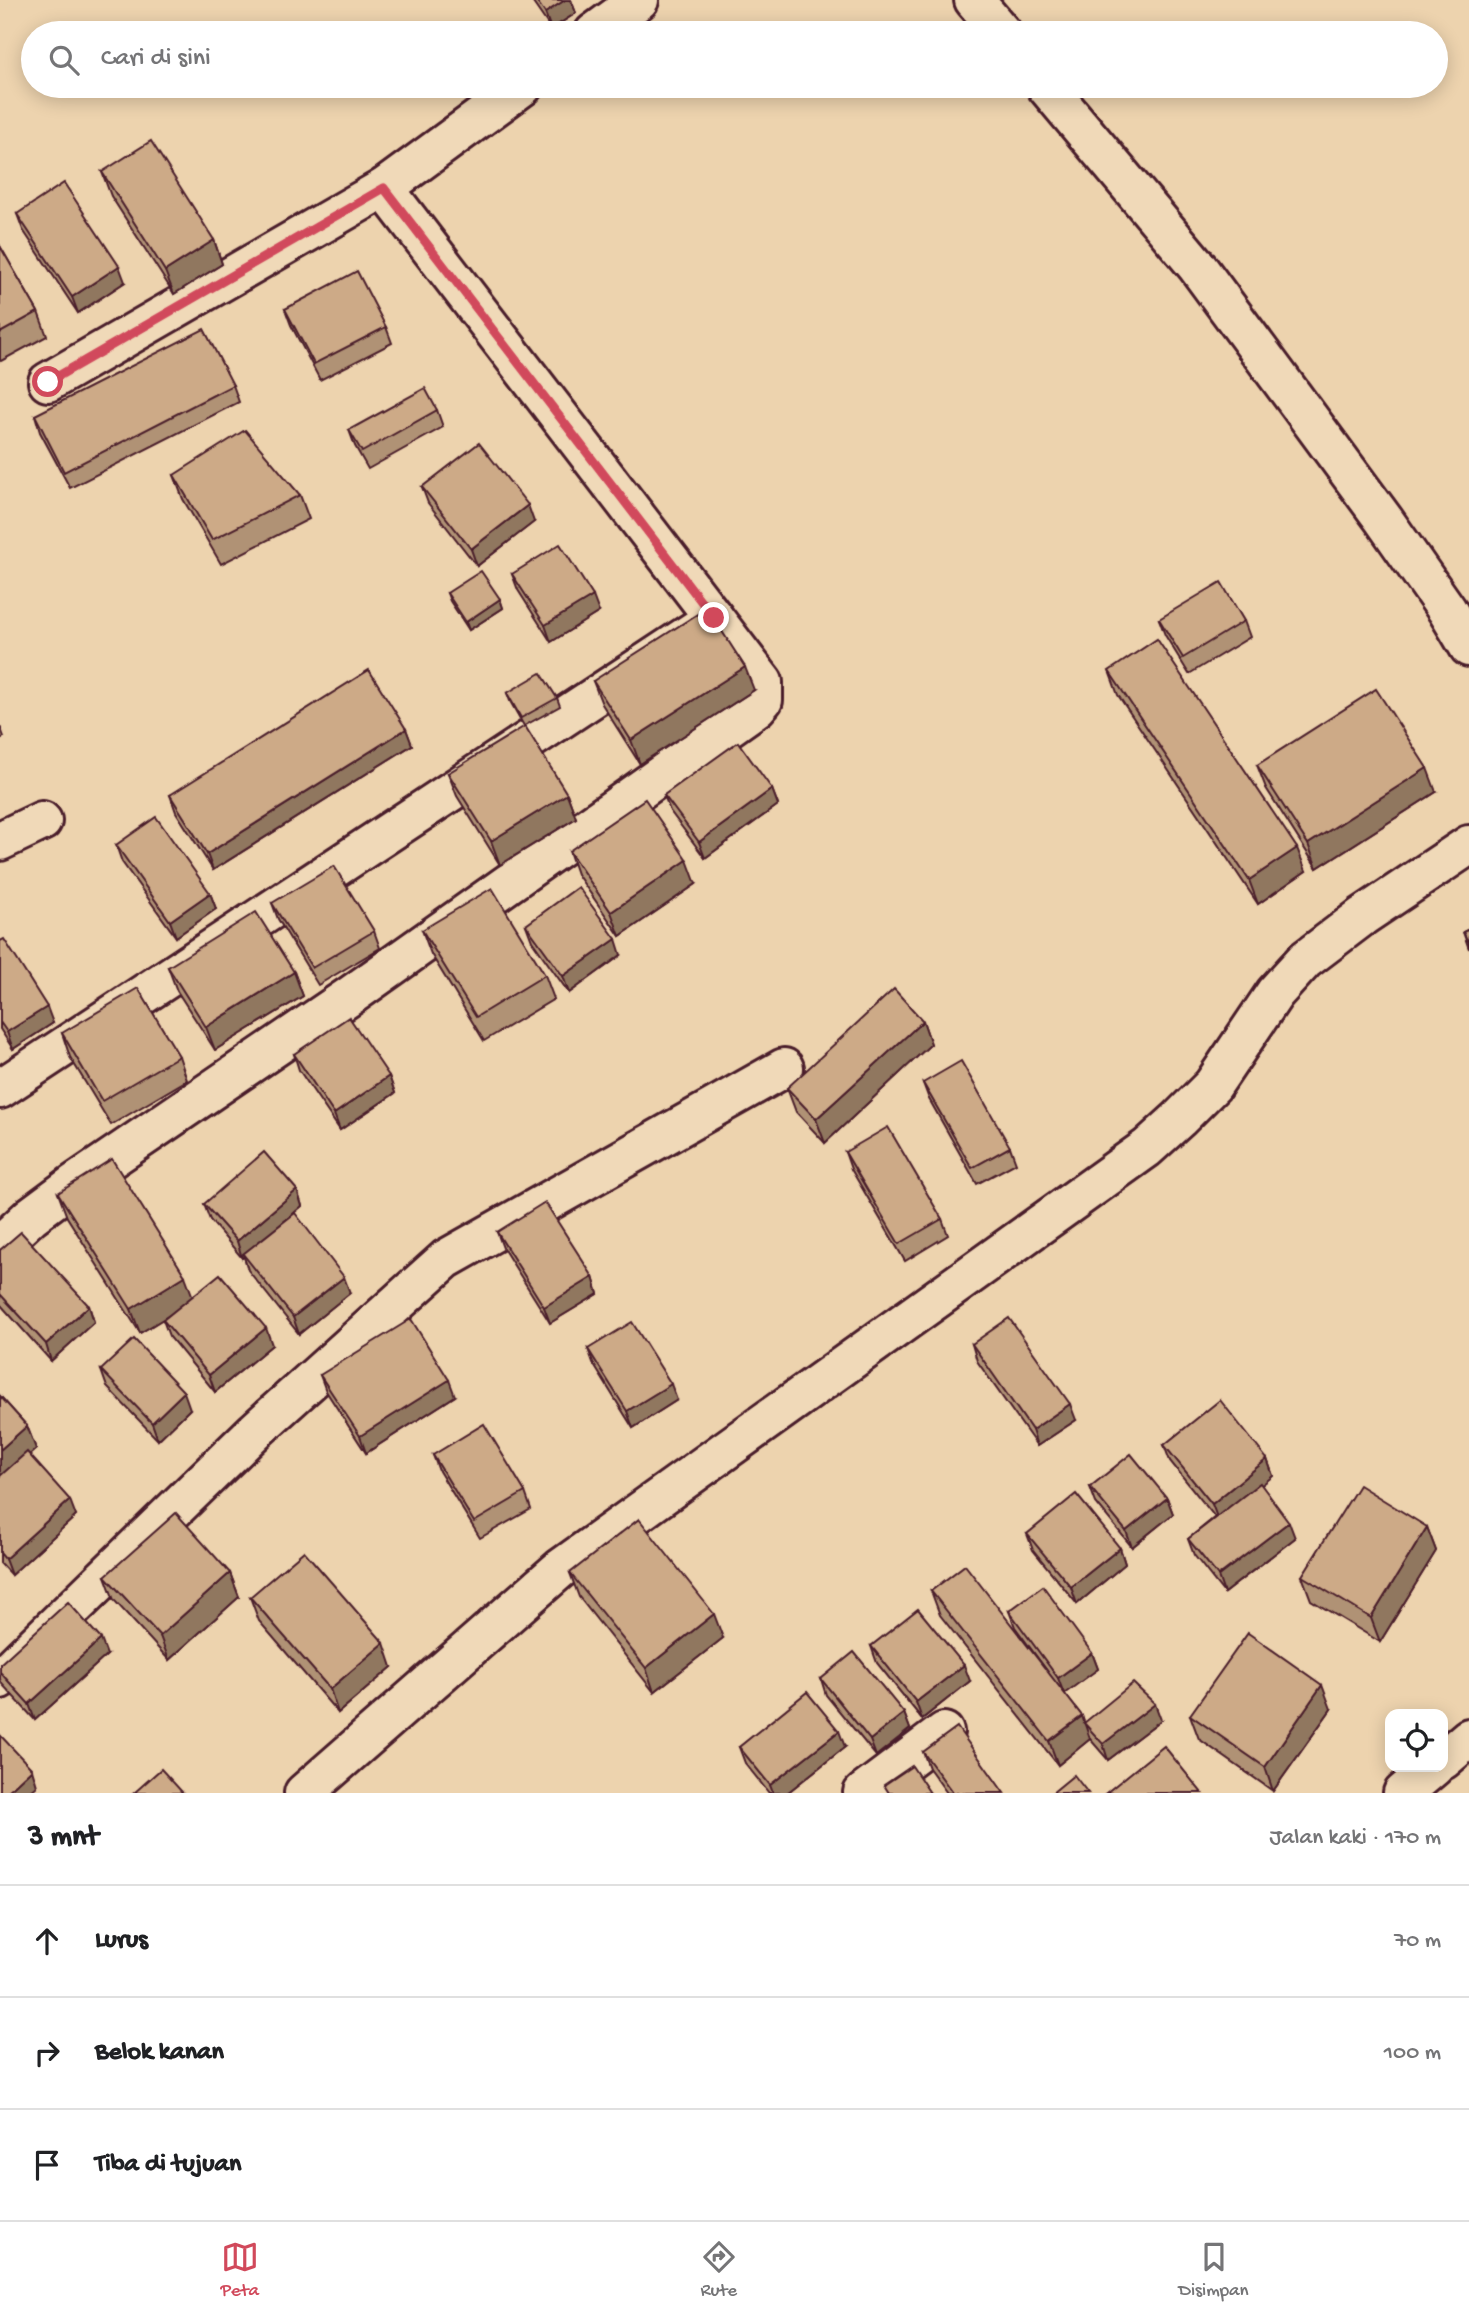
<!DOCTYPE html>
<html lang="id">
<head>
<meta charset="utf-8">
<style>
  body { margin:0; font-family:"Gochi Hand",sans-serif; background:#f2f2f2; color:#202124 }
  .controls { position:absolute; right:21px; bottom:21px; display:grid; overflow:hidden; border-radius:14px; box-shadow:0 4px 18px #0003 }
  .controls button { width:63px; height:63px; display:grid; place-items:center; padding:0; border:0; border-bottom:2px solid #e0e0e0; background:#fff; color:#202124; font:35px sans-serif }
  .stop { position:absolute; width:21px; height:21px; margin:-16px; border:5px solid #d1495b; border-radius:50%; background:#fff }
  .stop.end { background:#d1495b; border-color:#fff; box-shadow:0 2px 7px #0008 }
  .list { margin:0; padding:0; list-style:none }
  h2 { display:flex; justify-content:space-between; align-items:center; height:91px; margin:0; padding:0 28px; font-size:30px }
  h2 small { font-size:23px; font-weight:400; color:#757577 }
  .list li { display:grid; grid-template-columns:46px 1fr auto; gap:21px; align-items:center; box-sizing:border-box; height:112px; padding:0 28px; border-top:2px solid #e0e0e0 }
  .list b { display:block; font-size:26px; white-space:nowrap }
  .list em { font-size:23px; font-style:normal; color:#757577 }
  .icon { flex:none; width:38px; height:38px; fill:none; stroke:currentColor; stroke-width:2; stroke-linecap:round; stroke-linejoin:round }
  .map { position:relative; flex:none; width:1469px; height:1793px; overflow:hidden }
  .search { position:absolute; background:#fff; box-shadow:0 4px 18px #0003; left:21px; right:21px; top:21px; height:77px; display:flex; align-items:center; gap:18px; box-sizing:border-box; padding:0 24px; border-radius:38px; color:#757577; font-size:26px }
  .sheet { height:427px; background:#fff }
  nav { display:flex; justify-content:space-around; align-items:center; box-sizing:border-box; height:98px; border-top:2px solid #e0e0e0; background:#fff; font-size:19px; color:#757577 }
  nav a { display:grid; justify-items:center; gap:4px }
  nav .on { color:#d1495b }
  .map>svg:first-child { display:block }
</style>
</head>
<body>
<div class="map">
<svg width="1469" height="1793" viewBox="0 0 1469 1793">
  <rect width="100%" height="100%" fill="#edd3ae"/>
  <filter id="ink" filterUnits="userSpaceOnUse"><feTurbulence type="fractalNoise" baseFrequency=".0143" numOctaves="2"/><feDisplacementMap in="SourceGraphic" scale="14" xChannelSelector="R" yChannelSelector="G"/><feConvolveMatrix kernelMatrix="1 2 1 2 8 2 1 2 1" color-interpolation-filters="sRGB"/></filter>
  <g filter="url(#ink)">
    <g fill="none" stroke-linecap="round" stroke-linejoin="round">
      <g stroke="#4a1f2b" stroke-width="44">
        <g id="minor">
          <polyline points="974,0 1002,33"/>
          <polyline points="594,33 639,0"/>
          <polyline points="1046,86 1196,265 1384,520 1447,610 1469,647"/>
          <polyline points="384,188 714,618"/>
          <polyline points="48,382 384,188 523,86"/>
          <polyline points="0,841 42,821"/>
          <polyline points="0,1089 714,618 763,682 763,700 757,707 350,996 74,1184 31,1216 0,1245"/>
          <polyline points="0,1679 255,1431 446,1259 784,1068"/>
          <polyline points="1443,1760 1469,1738"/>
          <polyline points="304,1793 560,1569 1147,1148 1179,1119 1213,1085 1275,993 1305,960 1363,916 1469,845"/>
          <polyline points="863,1793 944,1732"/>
          <polyline points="1403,1793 1434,1767"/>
        </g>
      </g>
      <use href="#minor" stroke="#f0d9b8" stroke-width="38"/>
    </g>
    <g fill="#b09274" stroke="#4a1f2b" stroke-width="2">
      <polygon points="531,0 571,0 576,13 551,29"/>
      <polygon points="102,172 214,240 222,264 174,294 111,196"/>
      <polygon points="17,214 125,282 78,313 23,230"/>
      <polygon points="0,246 38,312 47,336 1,361 0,360"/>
      <polygon points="285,309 386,327 392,343 320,380 291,325"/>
      <polygon points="233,385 239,402 70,488 40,432 35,415"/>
      <polygon points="437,410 443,427 368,469 355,446 349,430"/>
      <polygon points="174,475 300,495 309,519 221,564 183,499"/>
      <polygon points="422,487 534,522 477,566 428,503"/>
      <polygon points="512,574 599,612 551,642 518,590"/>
      <polygon points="447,593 500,599 503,608 469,630 450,601"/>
      <polygon points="1159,619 1244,621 1250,637 1189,674 1165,635"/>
      <polygon points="1109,671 1306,871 1258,904 1118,695"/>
      <polygon points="593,681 754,690 640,764 602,704"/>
      <polygon points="507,693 557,698 560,706 524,726 510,701"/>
      <polygon points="0,726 4,737 0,739"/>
      <polygon points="406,729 412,745 213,870 176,812 170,795"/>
      <polygon points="1257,765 1436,792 1317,868 1266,788"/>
      <polygon points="448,773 567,794 576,818 500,865 457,796"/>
      <polygon points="772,789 778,805 705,858 670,811 664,795"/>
      <polygon points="116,845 210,893 216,909 176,937 122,862"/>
      <polygon points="569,851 696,884 620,936 577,874"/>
      <polygon points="272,903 374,931 380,948 318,985 278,919"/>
      <polygon points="526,925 621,955 569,993 532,941"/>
      <polygon points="1469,929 1469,949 1463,932"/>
      <polygon points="422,930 545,975 554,999 484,1041 431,954"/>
      <polygon points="0,941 53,1023 13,1049 0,1029"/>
      <polygon points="168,967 294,972 303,996 215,1050 177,991"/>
      <polygon points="923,1021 931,1044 825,1143 796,1112 787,1088"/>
      <polygon points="62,1033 179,1056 187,1080 111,1125 70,1057"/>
      <polygon points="294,1054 389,1076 395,1093 340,1130 299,1070"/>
      <polygon points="923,1083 1010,1147 1016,1163 977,1184 929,1099"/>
      <polygon points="845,1152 942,1219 948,1235 905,1261 851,1169"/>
      <polygon points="297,1190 302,1206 284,1221 350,1293 299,1334 248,1270 244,1257 242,1258 210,1220 204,1204"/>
      <polygon points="58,1193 193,1296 272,1345 215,1392 169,1336 163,1320 169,1315 140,1333 67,1217"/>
      <polygon points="497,1232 593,1277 598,1294 550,1323 503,1248"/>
      <polygon points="0,1250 89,1306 94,1322 51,1361 0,1304"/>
      <polygon points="972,1344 1076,1420 1037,1446 977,1361"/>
      <polygon points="588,1349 677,1400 633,1428 594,1365"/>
      <polygon points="101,1370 190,1409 158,1440 107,1387"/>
      <polygon points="320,1375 455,1396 366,1453 326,1391"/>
      <polygon points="0,1396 27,1426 36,1449 29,1455 76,1516 11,1575 0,1563"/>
      <polygon points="1164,1445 1267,1459 1273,1476 1261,1485 1295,1538 1224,1593 1194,1555 1188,1539 1215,1517 1170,1461"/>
      <polygon points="433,1455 525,1492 531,1509 480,1538 439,1471"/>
      <polygon points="1090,1487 1167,1498 1173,1514 1132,1547 1096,1503"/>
      <polygon points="1427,1527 1436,1551 1380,1642 1311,1600 1302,1576"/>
      <polygon points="1027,1534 1120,1548 1125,1564 1077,1604 1033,1550"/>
      <polygon points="230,1573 239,1597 169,1660 114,1600 105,1576"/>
      <polygon points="570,1573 723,1638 654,1692 579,1597"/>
      <polygon points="931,1591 1048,1672 1015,1627 1009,1611 1092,1653 1098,1669 1064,1693 1082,1716 1084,1723 1161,1720 1108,1760 1090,1739 1058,1765 940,1615"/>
      <polygon points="250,1597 392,1667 338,1713 259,1621"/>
      <polygon points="871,1646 970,1681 922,1719 877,1663"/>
      <polygon points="107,1655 35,1720 2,1684 0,1679 0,1664"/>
      <polygon points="821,1679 904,1713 910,1729 876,1756 826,1695"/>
      <polygon points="1331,1709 1273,1791 1199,1739 1190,1715"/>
      <polygon points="739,1747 845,1747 787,1793 769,1793 745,1763"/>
      <polygon points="923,1752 1004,1793 947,1793 929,1768"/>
    </g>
    <g fill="#90775e" stroke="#4a1f2b" stroke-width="2">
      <polygon points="565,0 571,0 576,13 551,29 545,13"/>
      <polygon points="214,240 222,264 174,294 165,271"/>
      <polygon points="119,266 125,282 78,313 72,297"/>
      <polygon points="528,505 534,522 477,566 471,549"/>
      <polygon points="593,596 599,612 551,642 545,625"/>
      <polygon points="500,599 503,608 469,630 466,622"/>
      <polygon points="745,667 754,690 640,764 631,740"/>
      <polygon points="406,729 412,745 213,870 207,854"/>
      <polygon points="1427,768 1436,792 1317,868 1308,844"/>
      <polygon points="772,789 778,805 705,858 699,842"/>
      <polygon points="567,794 576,818 500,865 491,841"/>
      <polygon points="1297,848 1306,871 1258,904 1249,880"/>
      <polygon points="687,860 696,884 620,936 611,912"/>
      <polygon points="210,893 216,909 176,937 170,921"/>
      <polygon points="616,939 621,955 569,993 563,976"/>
      <polygon points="294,972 303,996 215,1050 206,1027"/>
      <polygon points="47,1007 53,1023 13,1049 7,1032"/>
      <polygon points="923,1021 931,1044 825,1143 816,1119"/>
      <polygon points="389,1076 395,1093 340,1130 334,1114"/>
      <polygon points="297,1190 302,1206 244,1256 243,1254 244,1257 242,1258 237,1241"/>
      <polygon points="185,1276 194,1300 140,1333 131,1309"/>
      <polygon points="344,1277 350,1293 299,1334 293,1317"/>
      <polygon points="593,1277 598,1294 550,1323 544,1307"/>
      <polygon points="89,1306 94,1322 51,1361 46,1344"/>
      <polygon points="266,1328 272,1345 215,1392 209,1375"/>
      <polygon points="449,1380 455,1396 366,1453 360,1436"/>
      <polygon points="671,1384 677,1400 633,1428 627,1411"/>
      <polygon points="184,1392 190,1409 158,1440 152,1423"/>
      <polygon points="1070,1404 1076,1420 1037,1446 1032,1430"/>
      <polygon points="27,1426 36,1449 0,1482 0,1450"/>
      <polygon points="1267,1459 1273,1476 1218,1520 1212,1504"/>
      <polygon points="1167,1498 1173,1514 1132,1547 1126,1531"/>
      <polygon points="70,1500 76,1516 11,1575 5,1559"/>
      <polygon points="1289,1522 1295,1538 1224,1593 1218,1576"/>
      <polygon points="1427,1527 1436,1551 1380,1642 1371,1618"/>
      <polygon points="1120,1548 1125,1564 1077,1604 1071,1587"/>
      <polygon points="230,1573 239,1597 169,1660 160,1636"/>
      <polygon points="714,1614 723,1638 654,1692 646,1668"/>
      <polygon points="101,1639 107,1655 35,1720 29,1704"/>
      <polygon points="384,1643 392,1667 338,1713 330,1689"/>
      <polygon points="1092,1653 1098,1669 1064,1694 1058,1678"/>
      <polygon points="964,1665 970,1681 922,1719 916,1702"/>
      <polygon points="1322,1685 1331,1709 1273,1791 1265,1767"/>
      <polygon points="1155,1704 1161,1720 1108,1760 1103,1744"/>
      <polygon points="904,1713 910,1729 876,1756 870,1740"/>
      <polygon points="1082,1716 1090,1739 1058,1765 1049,1741"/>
      <polygon points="839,1731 845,1747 787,1793 773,1793 770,1785"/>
      <polygon points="32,1769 37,1786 29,1793 6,1793"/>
    </g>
    <g fill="#cdaa87" stroke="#4a1f2b" stroke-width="2">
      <polygon points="536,0 565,0 545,13"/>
      <polygon points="151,141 214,240 165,271 102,172"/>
      <polygon points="64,183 119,266 72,297 17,214"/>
      <polygon points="0,246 38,312 0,333"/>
      <polygon points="357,271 386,327 314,364 285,309"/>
      <polygon points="204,329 233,385 64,472 35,415"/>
      <polygon points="425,388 437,410 362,452 349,430"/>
      <polygon points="245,430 300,495 212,540 174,475"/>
      <polygon points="479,443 528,505 471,549 422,487"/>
      <polygon points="560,544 593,596 545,625 512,574"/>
      <polygon points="481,571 500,599 466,622 447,593"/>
      <polygon points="1221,582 1244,621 1183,658 1159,619"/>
      <polygon points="707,608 745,667 631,740 593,681"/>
      <polygon points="1157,639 1297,848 1249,880 1109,671"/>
      <polygon points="369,670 406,729 207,854 170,795"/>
      <polygon points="541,673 557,698 521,718 507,693"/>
      <polygon points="1376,689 1427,768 1308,844 1257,765"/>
      <polygon points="525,726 567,794 491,841 448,773"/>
      <polygon points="738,742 772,789 699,842 664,795"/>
      <polygon points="645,799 687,860 611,912 569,851"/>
      <polygon points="156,817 210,893 170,921 116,845"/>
      <polygon points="334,866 374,931 312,968 272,903"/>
      <polygon points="578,887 616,939 563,976 526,925"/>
      <polygon points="492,888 545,975 476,1017 422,930"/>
      <polygon points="256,912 294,972 206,1027 168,967"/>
      <polygon points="1469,929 1469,943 1463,932"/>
      <polygon points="4,939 47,1007 7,1032 0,1022 0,941"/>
      <polygon points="138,988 179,1056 102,1101 62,1033"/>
      <polygon points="894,989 923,1021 816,1119 787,1088"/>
      <polygon points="349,1017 389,1076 334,1114 294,1054"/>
      <polygon points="961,1061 1010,1147 972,1168 923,1083"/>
      <polygon points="888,1127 942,1219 899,1244 845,1152"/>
      <polygon points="264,1152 297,1190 237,1241 204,1204"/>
      <polygon points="112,1159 185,1276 131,1309 58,1193"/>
      <polygon points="545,1202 593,1277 544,1307 497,1232"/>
      <polygon points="295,1213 344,1277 293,1317 243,1254"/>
      <polygon points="21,1232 89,1306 46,1344 0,1294 0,1250"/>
      <polygon points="220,1274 266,1328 209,1375 163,1320"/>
      <polygon points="1009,1318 1070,1404 1032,1430 972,1344"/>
      <polygon points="411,1319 449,1380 360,1436 320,1375"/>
      <polygon points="632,1322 671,1384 627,1411 588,1349"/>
      <polygon points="134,1339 184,1392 152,1423 101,1370"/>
      <polygon points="0,1396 27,1426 0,1450"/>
      <polygon points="1220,1400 1267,1459 1212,1504 1164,1445"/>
      <polygon points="484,1424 525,1492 474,1522 433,1455"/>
      <polygon points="27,1452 70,1500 5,1559 0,1553 0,1476"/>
      <polygon points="1131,1454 1167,1498 1126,1531 1090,1487"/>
      <polygon points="1260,1483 1289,1522 1218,1576 1188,1539"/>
      <polygon points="1359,1485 1427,1527 1371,1618 1302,1576"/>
      <polygon points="1076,1494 1120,1548 1071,1587 1027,1534"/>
      <polygon points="176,1513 230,1573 160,1636 105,1576"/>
      <polygon points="639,1519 714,1614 646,1668 570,1573"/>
      <polygon points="304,1551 384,1643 330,1689 250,1597"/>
      <polygon points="965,1565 1082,1716 1049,1741 931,1591"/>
      <polygon points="1043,1586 1092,1653 1058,1678 1009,1611"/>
      <polygon points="68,1602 101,1639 29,1704 0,1672 0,1664"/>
      <polygon points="918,1609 964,1665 916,1702 871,1646"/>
      <polygon points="1248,1633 1322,1685 1265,1767 1190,1715"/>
      <polygon points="854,1652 904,1713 870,1740 821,1679"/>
      <polygon points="1133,1683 1155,1704 1103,1744 1084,1723"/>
      <polygon points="807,1692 839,1731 770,1785 739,1747"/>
      <polygon points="957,1727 1004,1793 953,1793 923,1752"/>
      <polygon points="0,1735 32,1769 6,1793 0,1793"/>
      <polygon points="1164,1746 1202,1793 1106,1793"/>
      <polygon points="912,1766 930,1793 889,1793 884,1785"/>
      <polygon points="161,1769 183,1793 134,1793"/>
      <polygon points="1074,1775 1088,1793 1052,1793"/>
    </g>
  </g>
  <g fill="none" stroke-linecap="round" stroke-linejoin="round" filter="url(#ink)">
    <polyline stroke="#d1495b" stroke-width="9" points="48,382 384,188 714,618"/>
  </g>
</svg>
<div class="controls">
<button><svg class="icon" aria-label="locate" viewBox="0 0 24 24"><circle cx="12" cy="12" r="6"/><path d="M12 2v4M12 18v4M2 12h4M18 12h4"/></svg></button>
</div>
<div class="stop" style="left:48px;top:382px"></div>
<div class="stop end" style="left:714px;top:618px"></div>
<div class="search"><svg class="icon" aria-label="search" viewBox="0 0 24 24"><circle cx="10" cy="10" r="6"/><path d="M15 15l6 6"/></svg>Cari di sini</div>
</div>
<section class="sheet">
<h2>3 mnt<small>Jalan kaki · 170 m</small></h2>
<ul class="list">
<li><svg class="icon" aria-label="ahead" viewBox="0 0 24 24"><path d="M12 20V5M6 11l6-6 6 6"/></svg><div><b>Lurus</b></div><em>70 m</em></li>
<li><svg class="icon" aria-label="right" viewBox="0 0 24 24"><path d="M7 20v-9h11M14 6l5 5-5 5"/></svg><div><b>Belok kanan</b></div><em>100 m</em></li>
<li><svg class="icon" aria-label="arrive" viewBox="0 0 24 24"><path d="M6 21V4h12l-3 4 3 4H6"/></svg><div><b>Tiba di tujuan</b></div></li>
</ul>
</section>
<nav>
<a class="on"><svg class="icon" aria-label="map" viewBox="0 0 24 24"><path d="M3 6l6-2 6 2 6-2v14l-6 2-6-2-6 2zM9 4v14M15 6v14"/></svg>Peta</a>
<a><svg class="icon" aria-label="directions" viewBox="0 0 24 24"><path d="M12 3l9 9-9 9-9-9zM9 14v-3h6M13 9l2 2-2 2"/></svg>Rute</a>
<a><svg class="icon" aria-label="saved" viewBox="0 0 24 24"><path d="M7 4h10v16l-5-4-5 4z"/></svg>Disimpan</a>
</nav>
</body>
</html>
